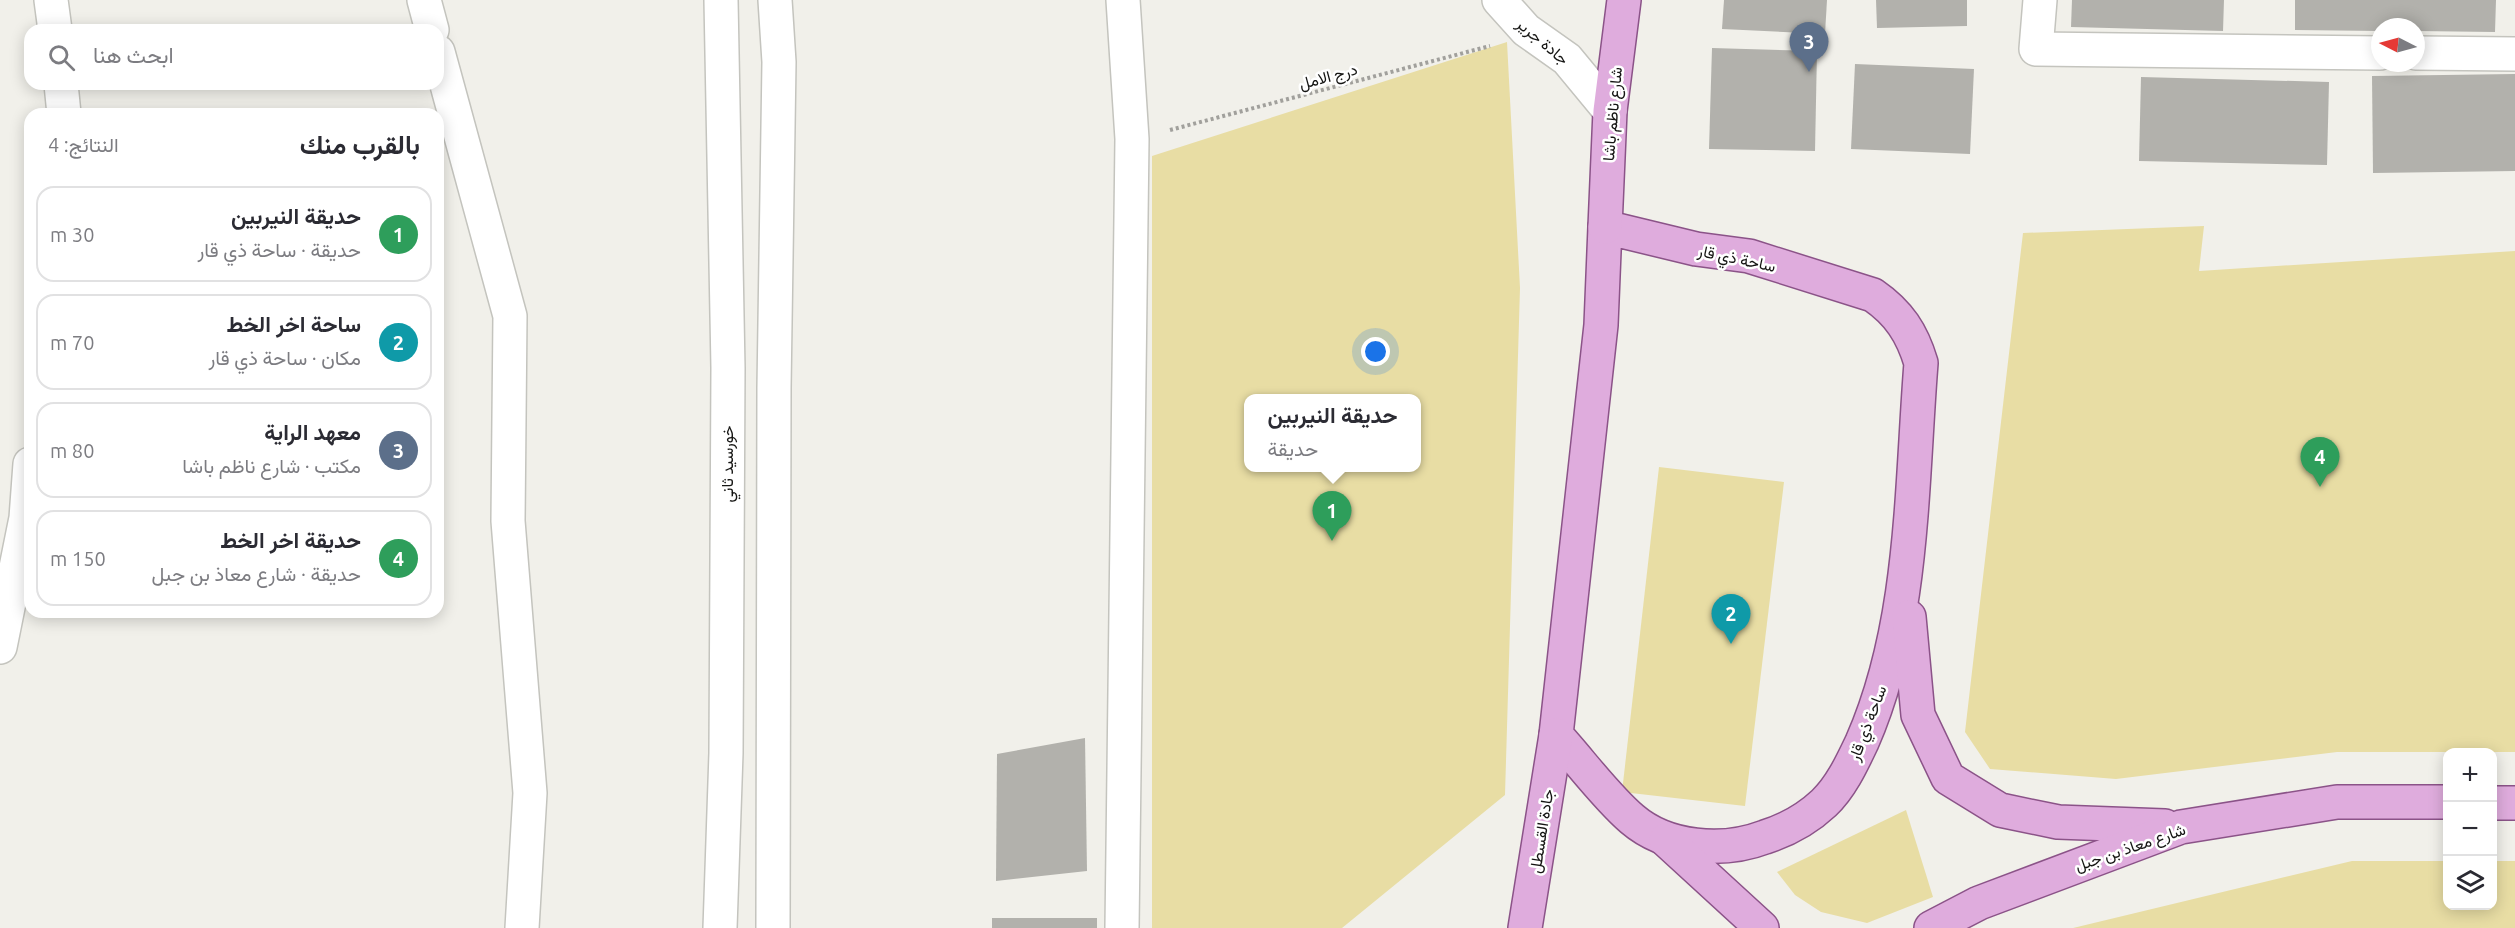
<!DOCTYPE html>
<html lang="ar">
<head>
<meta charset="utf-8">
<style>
  body { margin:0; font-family:Ubuntu,Vazirmatn,sans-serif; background:#f2f2f3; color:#2b2b33; direction:rtl }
  .controls { position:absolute; right:18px; bottom:18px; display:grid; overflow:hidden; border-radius:12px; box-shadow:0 3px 15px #0003 }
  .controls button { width:54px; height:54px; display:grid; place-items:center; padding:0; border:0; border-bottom:2px solid #e1e1e2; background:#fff; color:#2b2b33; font:30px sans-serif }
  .compass { position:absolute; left:2371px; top:18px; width:54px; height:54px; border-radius:50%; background:#fff; box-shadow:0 3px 15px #0003; rotate:276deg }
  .you { position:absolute; left:1376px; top:352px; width:21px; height:21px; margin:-15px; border:4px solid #fff; border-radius:50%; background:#1a73e8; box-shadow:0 0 0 9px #1a73e833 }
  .badge { display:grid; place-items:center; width:39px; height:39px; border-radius:50%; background:#7c3aed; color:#fff; font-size:20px; font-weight:700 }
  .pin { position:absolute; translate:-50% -50px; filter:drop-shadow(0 2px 3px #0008) }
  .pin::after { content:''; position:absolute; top:32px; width:21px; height:18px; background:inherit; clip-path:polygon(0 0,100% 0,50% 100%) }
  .popup { position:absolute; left:1244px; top:394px; width:177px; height:78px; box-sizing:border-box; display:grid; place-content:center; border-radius:12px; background:#fff; filter:drop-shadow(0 2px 4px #0005); font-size:20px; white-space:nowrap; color:#7c7c81 }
  .popup b { font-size:22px; color:#2b2b33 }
  .popup::after { content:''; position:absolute; left:50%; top:100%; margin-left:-12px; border:12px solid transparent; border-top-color:#fff }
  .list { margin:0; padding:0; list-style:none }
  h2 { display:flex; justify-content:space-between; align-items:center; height:78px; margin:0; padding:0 24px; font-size:26px }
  h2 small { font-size:20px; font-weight:400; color:#7c7c81 }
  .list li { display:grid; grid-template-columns:39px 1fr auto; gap:18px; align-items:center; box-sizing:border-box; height:96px; margin:0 12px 12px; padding:0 12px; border:2px solid #e1e1e2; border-radius:18px }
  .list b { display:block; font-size:22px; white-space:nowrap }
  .list p { margin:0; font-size:20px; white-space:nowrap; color:#7c7c81 }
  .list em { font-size:20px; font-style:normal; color:#7c7c81 }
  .icon { flex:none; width:33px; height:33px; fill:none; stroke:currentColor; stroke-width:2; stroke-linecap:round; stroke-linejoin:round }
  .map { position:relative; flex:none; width:2515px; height:928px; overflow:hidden; direction:ltr }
  .search { position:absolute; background:#fff; box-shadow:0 3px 15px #0003; left:24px; top:24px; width:420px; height:66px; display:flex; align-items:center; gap:15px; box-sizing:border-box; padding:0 21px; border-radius:18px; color:#7c7c81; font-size:22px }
  .panel { position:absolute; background:#fff; box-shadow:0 3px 15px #0003; left:24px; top:108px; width:420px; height:510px; border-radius:18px; direction:rtl }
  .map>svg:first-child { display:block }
</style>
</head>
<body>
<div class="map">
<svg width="2515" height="928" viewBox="0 0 2515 928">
  <rect width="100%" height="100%" fill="#f1f0ea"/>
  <g fill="#e8dda4" fill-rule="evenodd">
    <path d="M1507,42L1520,288L1505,795L1342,928H1152V156ZM1248,398H1416V468H1248Z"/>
    <polygon points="2204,226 2199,271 2515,251 2515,752 2337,752 2116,779 1990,769 1965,732 2023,233"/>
    <polygon points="1659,467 1784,482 1745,806 1622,792"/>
    <polygon points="1906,810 1933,897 1867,923 1821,912 1795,895 1777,872"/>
    <polygon points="2352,861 2447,861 2448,906 2492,906 2493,861 2515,861 2515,928 2073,928"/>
  </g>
  <g fill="#b2b1ac">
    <polygon points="1724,0 1827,0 1825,34 1722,29"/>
    <polygon points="1876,0 1967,0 1967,26 1877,28"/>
    <polygon points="2072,0 2224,0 2223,31 2071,27"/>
    <polygon points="2295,0 2496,0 2495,32 2416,31 2416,27 2380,27 2380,31 2295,30"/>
    <polygon points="1712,48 1817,51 1815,151 1709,149"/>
    <polygon points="1855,64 1974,69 1970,154 1851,149"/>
    <polygon points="2515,74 2515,171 2373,173 2372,76"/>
    <polygon points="2141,77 2329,82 2327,165 2139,161"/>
    <polygon points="1085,738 1087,871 996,881 997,754"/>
    <rect x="992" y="918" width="105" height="10"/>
  </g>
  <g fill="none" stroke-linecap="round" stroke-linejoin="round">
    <g stroke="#c4c4be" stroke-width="36">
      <g id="street">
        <polyline points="51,0 55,30"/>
        <polyline points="424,0 432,30"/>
        <polyline points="1499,0 1526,30 1567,59 1610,111"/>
        <polyline points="2040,0 2036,49 2380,53"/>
        <polyline points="438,52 510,316 508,521 530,793 522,928"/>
        <polyline points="2416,53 2515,54"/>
        <polyline points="61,84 64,114"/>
        <polyline points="0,647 26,518 30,464"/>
        <polyline points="720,928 726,753 728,368 721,0"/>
        <polyline points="773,928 774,388 779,62 775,0"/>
        <polyline points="1122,928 1132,139 1123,0"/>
      </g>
    </g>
    <g stroke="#8b5388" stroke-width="36">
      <g id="primary">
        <path d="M1605,227L1696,249L1749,256L1873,295C1899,313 1912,333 1921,363C1911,489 1914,624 1862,742C1852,763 1841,787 1824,803C1807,819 1787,830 1765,837C1723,853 1667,849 1632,819C1607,798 1579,760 1556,735L1601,325Z"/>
        <polyline points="1605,227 1610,111 1624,0"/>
        <polyline points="1909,617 1918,715 1948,778 2000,810 2058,822 2165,826"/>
        <polyline points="2492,803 2515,803"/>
        <polyline points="1666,840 1762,928"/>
        <polyline points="1525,928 1556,735"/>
        <polyline points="1931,928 1979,903 2181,827 2337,802 2448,802"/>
      </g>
    </g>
    <polyline stroke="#a1a09c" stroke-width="4" stroke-dasharray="3 3" stroke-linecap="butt" points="1170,130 1490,46"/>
    <use href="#street" stroke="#fff" stroke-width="33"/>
    <use href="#primary" stroke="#dfacdd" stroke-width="33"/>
  </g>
  <g text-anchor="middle" stroke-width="5" stroke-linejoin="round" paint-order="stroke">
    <g font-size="16" fill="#151513" stroke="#fff">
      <text transform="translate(1543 41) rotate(40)" y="6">جادة جرير</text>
      <text transform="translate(1328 76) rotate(-15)" y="6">درج الامل</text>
      <text transform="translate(1612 114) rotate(-85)" y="6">شارع ناظم باشا</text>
      <text transform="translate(1737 258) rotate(12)" y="6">ساحة ذي قار</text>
      <text transform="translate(727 464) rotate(-90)" y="6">خورسيد ثاني</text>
      <text transform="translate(1867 723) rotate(-69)" y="6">ساحة ذي قار</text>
      <text transform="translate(1541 831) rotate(-81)" y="6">جادة القسطل</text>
      <text transform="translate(2130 847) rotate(-19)" y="6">شارع معاذ بن جبل</text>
    </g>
  </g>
</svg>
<div class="controls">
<button>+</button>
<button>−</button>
<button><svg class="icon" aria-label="layers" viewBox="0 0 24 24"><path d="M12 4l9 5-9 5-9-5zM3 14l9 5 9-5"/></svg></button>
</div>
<svg class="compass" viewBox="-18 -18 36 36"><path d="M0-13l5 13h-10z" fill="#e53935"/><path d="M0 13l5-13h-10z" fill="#7c7c81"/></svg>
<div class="you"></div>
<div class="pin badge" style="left:1332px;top:541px;background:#2e9e5b">1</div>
<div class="popup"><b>حديقة النيربين</b>حديقة</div>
<div class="pin badge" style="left:1731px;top:644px;background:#0f9aa8">2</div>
<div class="pin badge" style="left:1809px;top:72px;background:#5c6f8a">3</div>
<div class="pin badge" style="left:2320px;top:487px;background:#2e9e5b">4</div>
<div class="search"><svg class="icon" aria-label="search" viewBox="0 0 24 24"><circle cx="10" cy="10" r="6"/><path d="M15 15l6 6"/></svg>ابحث هنا</div>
<section class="panel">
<h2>بالقرب منك<small>النتائج: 4</small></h2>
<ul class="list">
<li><span class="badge" style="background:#2e9e5b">1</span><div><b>حديقة النيربين</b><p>حديقة · ساحة ذي قار</p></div><em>30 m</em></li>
<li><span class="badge" style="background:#0f9aa8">2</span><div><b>ساحة اخر الخط</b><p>مكان · ساحة ذي قار</p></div><em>70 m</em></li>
<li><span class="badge" style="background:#5c6f8a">3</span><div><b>معهد الراية</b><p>مكتب · شارع ناظم باشا</p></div><em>80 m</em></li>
<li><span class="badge" style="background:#2e9e5b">4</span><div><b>حديقة اخر الخط</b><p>حديقة · شارع معاذ بن جبل</p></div><em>150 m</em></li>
</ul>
</section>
</div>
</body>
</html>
